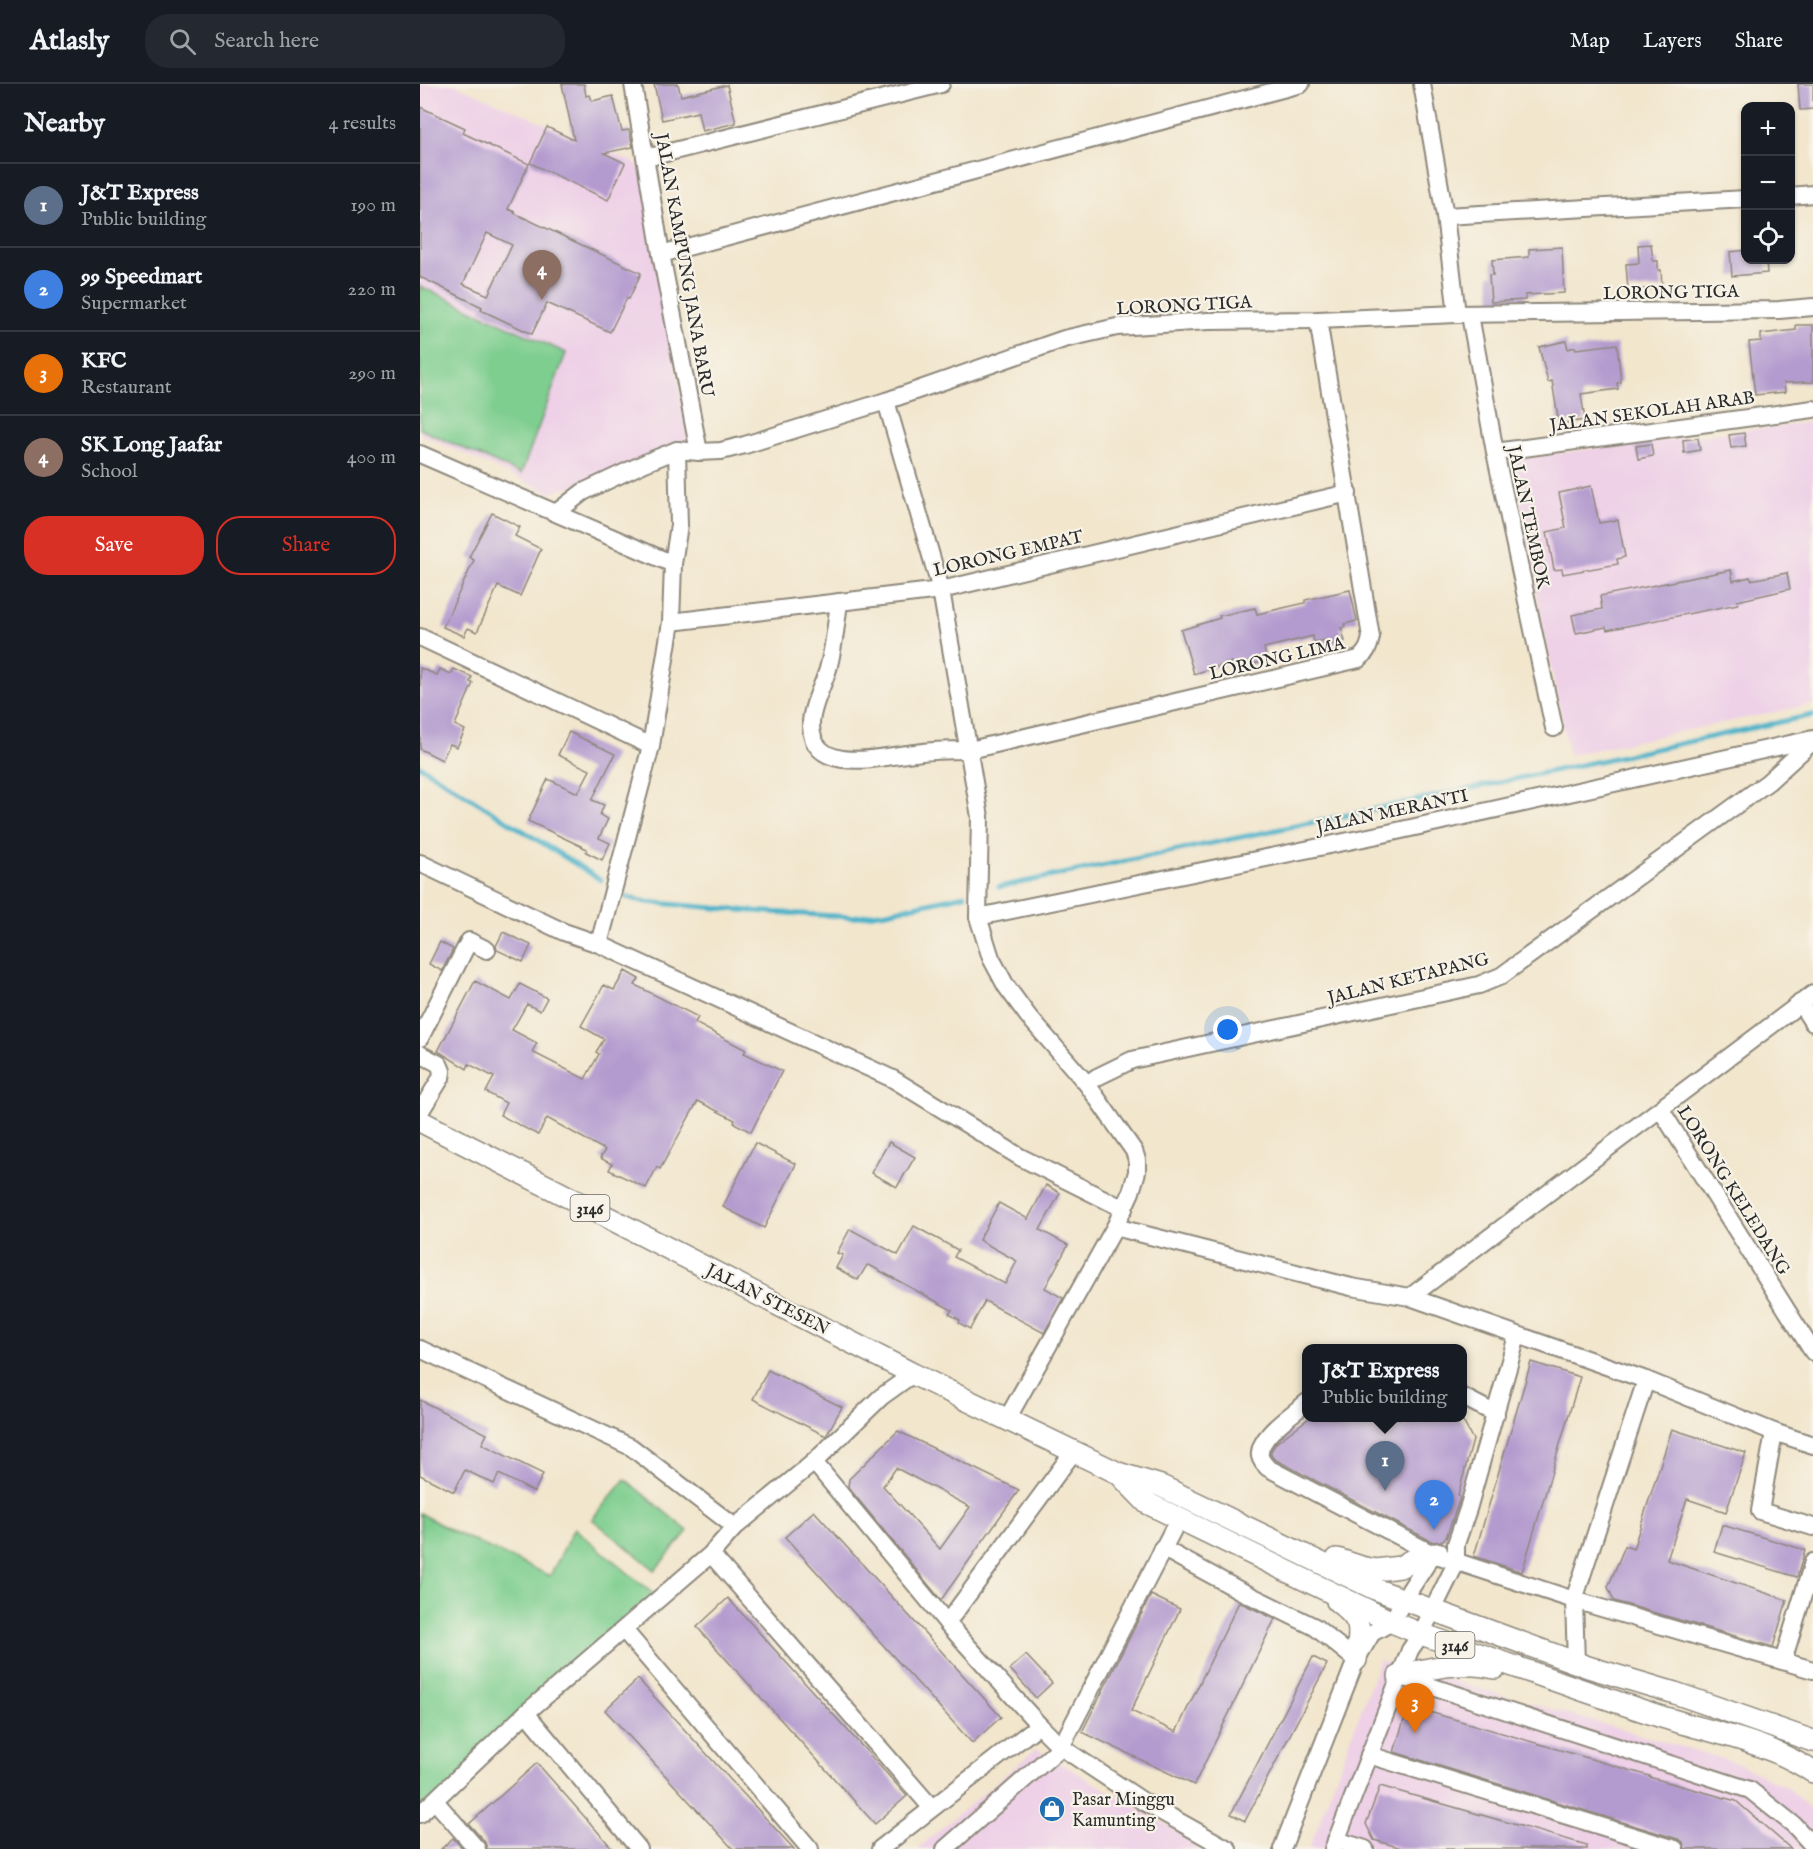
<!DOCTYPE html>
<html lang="en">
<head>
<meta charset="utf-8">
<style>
  body { margin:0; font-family:"IM FELL English",serif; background:#242831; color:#f1f3f6 }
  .controls { position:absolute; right:18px; top:18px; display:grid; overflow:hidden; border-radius:12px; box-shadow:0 2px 4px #0004 }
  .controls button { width:54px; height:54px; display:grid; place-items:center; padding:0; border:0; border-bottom:2px solid #363941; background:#171b24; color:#f1f3f6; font:30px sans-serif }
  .you { position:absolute; left:808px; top:946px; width:21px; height:21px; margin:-15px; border:4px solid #fff; border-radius:50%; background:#1a73e8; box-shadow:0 0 0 9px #1a73e833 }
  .badge { display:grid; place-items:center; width:39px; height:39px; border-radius:50%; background:#d93025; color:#fff; font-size:20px; font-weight:700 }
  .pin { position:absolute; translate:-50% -50px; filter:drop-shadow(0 2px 3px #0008) }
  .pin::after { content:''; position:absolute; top:32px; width:21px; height:18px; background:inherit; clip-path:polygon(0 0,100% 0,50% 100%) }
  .popup { position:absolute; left:882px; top:1260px; width:165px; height:78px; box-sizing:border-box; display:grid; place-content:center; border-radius:12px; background:#171b24; filter:drop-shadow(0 2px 4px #0005); font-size:20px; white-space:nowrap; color:#9ea1a6 }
  .popup b { font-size:22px; color:#f1f3f6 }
  .popup::after { content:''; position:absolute; left:50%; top:100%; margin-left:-12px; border:12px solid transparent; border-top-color:#171b24 }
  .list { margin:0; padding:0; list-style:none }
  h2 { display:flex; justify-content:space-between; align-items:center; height:78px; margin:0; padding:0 24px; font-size:26px }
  h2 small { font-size:20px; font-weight:400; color:#9ea1a6 }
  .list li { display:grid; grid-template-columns:39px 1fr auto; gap:18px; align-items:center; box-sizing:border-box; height:84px; padding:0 24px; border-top:2px solid #363941 }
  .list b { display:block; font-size:22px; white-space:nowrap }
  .list p { margin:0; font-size:20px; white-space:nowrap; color:#9ea1a6 }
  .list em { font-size:20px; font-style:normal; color:#9ea1a6 }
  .actions { display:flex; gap:12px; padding:18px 24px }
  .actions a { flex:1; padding:14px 0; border:2px solid #d93025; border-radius:24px; text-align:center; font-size:21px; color:#d93025 }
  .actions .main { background:#d93025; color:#fff }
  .icon { flex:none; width:33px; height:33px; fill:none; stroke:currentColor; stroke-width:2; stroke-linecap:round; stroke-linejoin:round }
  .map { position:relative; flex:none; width:1393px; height:1765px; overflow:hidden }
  header { display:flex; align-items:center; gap:36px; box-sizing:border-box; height:84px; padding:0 30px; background:#171b24; border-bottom:2px solid #363941 }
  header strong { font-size:28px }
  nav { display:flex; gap:33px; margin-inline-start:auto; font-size:21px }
  .search { width:420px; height:54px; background:#242831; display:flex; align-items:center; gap:15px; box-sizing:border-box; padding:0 21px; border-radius:24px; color:#9ea1a6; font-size:22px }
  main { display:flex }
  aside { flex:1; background:#171b24 }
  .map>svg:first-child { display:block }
</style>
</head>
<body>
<header>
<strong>Atlasly</strong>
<div class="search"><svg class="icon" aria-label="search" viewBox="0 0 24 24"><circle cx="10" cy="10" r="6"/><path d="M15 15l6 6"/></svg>Search here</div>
<nav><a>Map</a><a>Layers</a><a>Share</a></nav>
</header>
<main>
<aside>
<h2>Nearby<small>4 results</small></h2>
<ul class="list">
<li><span class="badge" style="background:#5c6f8a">1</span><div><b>J&amp;T Express</b><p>Public building</p></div><em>190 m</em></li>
<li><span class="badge" style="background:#3f7fe0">2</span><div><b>99 Speedmart</b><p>Supermarket</p></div><em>220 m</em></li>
<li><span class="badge" style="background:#e8710a">3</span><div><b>KFC</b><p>Restaurant</p></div><em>290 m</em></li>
<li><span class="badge" style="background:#8d6e63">4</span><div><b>SK Long Jaafar</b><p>School</p></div><em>400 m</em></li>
</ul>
<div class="actions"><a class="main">Save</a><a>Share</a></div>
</aside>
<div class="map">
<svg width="1393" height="1765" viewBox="0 0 1393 1765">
  <rect width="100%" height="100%" fill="#f7f3e8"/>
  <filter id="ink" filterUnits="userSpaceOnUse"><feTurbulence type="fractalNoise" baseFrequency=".0167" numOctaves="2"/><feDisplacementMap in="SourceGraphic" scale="12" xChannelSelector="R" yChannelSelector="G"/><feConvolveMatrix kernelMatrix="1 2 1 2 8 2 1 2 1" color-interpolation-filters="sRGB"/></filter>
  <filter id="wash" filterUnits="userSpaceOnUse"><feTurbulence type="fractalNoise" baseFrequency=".008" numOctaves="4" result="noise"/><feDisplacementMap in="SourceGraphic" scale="24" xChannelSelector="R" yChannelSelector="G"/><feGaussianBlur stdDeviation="1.35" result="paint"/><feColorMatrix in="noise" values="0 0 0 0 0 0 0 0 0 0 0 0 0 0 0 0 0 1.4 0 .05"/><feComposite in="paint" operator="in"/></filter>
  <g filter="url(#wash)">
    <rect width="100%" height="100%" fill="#f2e6cd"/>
    <g fill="#eed0e7">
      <polygon points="0,0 34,0 222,82 270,365 131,409 0,350"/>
      <polygon points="1393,338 1393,620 1149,671 1090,375"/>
      <polygon points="960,1576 1314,1678 1370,1705 1393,1729 1393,1765 889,1765"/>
      <polygon points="616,1665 788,1765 497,1765"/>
    </g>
    <g fill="#7ece8f" stroke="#547c5d" stroke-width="1.5">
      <polygon points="0,202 146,269 101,390 0,345"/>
      <polygon points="205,1395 268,1447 235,1486 172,1435"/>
      <polygon points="0,1429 32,1447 130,1492 154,1444 243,1518 0,1729"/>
    </g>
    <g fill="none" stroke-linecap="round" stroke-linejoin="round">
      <g stroke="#4bb2c9" stroke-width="5">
        <polyline points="0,682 181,796"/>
        <polyline points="579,803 909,735 1393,631"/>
        <polyline points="207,813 225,818 332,827 432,833 467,828 545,811"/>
      </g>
    </g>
    <g id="blocks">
      <g fill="#b49bcf" fill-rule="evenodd">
        <polygon points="142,0 164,0 166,12 170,11 172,17 193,12 201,44 202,47 209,46 213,63 184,69 205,79 188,116 110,79 127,43 154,56"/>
        <polygon points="234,0 258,0 261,12 307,1 316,39 282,47 278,28 242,36"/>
        <polygon points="1378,0 1393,0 1393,25 1380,26"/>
        <path d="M0,23L45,44L43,49L109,80L88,125L95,128L94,129L221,189L209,215L207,214L190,248L127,219L112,250L61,226L62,223L0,193ZM67,149L92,161L68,211L43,200Z"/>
        <polygon points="1231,160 1233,177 1238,177 1238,186 1241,186 1242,204 1208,206 1206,180 1219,179 1218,161"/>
        <polygon points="1142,163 1144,209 1105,211 1105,216 1071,218 1069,191 1073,191 1072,176 1109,173 1109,165"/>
        <polygon points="1326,166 1326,176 1346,176 1347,189 1312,192 1310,168"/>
        <polygon points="1376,241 1393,241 1393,298 1364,299 1365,308 1335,311 1329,258 1341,257 1341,250 1376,246"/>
        <polygon points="1146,257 1148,265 1155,263 1156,265 1197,260 1201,298 1197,299 1198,305 1161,310 1165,336 1139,340 1132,297 1128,298 1119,263"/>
        <polygon points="1324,349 1326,362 1311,364 1309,351"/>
        <polygon points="1278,354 1280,366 1264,369 1263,356"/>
        <polygon points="1231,360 1233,372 1218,375 1216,362"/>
        <polygon points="1171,402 1179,439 1198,436 1205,473 1197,475 1198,480 1143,490 1142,485 1134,486 1127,448 1146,444 1139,409"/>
        <polygon points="72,429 100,443 95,452 121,465 100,512 78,502 57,548 48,544 44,552 23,543 54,476 49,473"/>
        <polygon points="1311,486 1313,497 1330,493 1331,496 1367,489 1370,505 1317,517 1318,520 1187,546 1186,543 1156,549 1152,531 1182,525 1180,512"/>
        <polygon points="930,506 937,537 924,540 925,543 921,544 925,557 906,561 905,556 894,558 893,552 844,564 847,577 813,585 812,578 774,590 761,546 800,534 799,532 835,524 837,530 885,519 885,516"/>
        <polygon points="0,584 17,591 20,585 31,590 34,585 52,593 50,598 53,599 35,641 45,646 37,663 30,660 22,676 0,665"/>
        <polygon points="149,648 195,670 172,716 184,721 180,731 188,735 179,754 190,759 182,776 166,768 167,765 108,737 128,695 158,709 170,686 138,671"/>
        <polygon points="83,848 111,861 103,878 77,866 76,862"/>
        <polygon points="20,858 33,865 22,887 9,880"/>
        <polygon points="205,887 219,895 215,901 278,933 275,939 326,966 324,969 362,987 331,1048 314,1039 315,1036 278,1017 240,1085 237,1083 226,1104 189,1086 192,1080 180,1074 185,1066 127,1034 118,1051 80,1031 86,1019 66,1008 74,993 49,980 47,985 18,967 55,897 91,916 100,900 127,914 120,927 107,920 92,946 117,959 112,968 165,995 179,970 176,968 184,955 161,942 184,901 194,906"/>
        <polygon points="469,1058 495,1073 477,1103 451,1089"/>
        <polygon points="335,1059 376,1080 344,1144 303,1123"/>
        <polygon points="626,1101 640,1109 620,1146 648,1161 625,1204 643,1214 624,1249 565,1217 550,1245 539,1239 540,1236 529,1230 532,1226 451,1182 447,1181 438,1196 416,1184 423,1171 417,1169 430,1145 478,1171 494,1142 538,1166 534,1173 585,1200 597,1177 559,1156 579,1119 608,1135"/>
        <polygon points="1111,1278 1160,1293 1102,1488 1054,1472"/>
        <polygon points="348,1286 422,1323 406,1352 333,1315"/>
        <polygon points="0,1316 67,1350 62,1360 123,1390 114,1408 79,1390 74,1400 45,1386 34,1408 0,1391"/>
        <polygon points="889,1334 1037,1334 1043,1337 1053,1356 1038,1411 1040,1414 1026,1454 1021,1457 1013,1458 854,1375 851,1371 851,1367 856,1359"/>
        <polygon points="1252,1345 1326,1369 1306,1428 1267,1415 1247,1476 1367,1516 1353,1563 1194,1517 1188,1503 1205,1462 1213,1465"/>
        <path d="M478,1347L599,1406L521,1516L428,1403L429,1395ZM476,1384L550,1423L520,1465L463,1402Z"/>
        <polygon points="394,1427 581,1633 552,1659 365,1453"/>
        <polygon points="1302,1441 1385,1466 1377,1493 1294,1468"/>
        <polygon points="731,1511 760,1525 711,1627 756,1648 819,1518 855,1535 774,1701 662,1648"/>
        <polygon points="308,1514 487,1712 455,1740 277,1543"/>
        <polygon points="606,1571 632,1599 616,1614 590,1585"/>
        <polygon points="893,1573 907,1580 825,1737 811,1730"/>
        <polygon points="218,1595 374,1765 313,1765 185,1626"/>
        <polygon points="999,1625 1230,1692 1229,1693 1316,1717 1371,1765 1265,1765 1263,1758 1258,1755 974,1668 985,1633"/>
        <polygon points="117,1679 193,1765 67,1765 65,1758 49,1740"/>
        <polygon points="960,1702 1167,1761 1167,1765 985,1765 954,1756 946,1740"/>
        <polygon points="33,1754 43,1765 21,1765"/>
      </g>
    </g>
  </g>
  <g filter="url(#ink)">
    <use href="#blocks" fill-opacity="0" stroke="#8e887c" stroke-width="1.5"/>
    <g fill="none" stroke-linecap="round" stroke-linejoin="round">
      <g stroke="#8e887c" stroke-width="20">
        <g id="minor">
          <polyline points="213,0 241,170 279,368"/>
          <polyline points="1002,0 1025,132 1037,230"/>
          <polyline points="226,74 521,0"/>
          <polyline points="1370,112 1393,110"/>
          <polyline points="1025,132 1326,115"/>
          <polyline points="241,170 881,0"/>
          <polyline points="1050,231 1075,368 1134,644"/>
          <polyline points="466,317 521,506 560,733 558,833 571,874 586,902 608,932 667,1000 714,1067 717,1076 717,1088 711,1108 695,1143 587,1335"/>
          <polyline points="1075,368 1393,325"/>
          <polyline points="0,370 253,480"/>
          <polyline points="137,428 163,408 227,378 257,366 279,368 301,367 325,361 466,317 644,255 697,243 788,237 898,236 1037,230 1359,226 1393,223"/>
          <path d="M419,518C416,541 414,563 408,585C403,602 390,625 391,642C393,693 464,672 495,669C513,666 532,666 550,666L939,575C947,568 949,563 951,553L898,236"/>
          <polyline points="251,538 521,506 928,409"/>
          <polyline points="0,553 231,662"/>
          <polyline points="0,779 144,848 179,860 473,995 600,1073 704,1125"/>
          <polyline points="558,833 968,749 1393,655"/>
          <polyline points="179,860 231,662 251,538 253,480 259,441 257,366"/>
          <polyline points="1380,919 1393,939"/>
          <polyline points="0,954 49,857 67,866"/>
          <polyline points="0,970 19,980 22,987 21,994 0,1028"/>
          <polyline points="667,1000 677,993 712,976 1059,901 1081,892 1348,698 1393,657"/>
          <polyline points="1241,1026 1393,1268"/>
          <polyline points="695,1143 931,1203 990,1213 1226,1296 1354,1348 1393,1361"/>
          <polyline points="990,1213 1393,910"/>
          <polyline points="0,1265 211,1363 315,1443"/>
          <polyline points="1043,1313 1076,1330"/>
          <path d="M887,1318C873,1330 837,1353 840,1372C841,1377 844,1380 848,1384L1013,1470L1154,1516L1393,1586"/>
          <polyline points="1354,1348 1340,1427 1393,1443"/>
          <polyline points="394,1378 527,1539 619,1641 641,1663 724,1718 808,1765"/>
          <polyline points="742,1464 819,1506 895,1543 936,1576"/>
          <polyline points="291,1470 511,1723"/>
          <polyline points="527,1539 654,1367"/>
          <polyline points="204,1546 390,1765"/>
          <polyline points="1363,1577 1393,1478"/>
          <polyline points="1156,1579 1154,1516 1226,1296"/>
          <polyline points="979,1592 1330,1706 1374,1741 1393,1762"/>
          <polyline points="106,1629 219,1765"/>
          <polyline points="949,1671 1255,1765"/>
          <polyline points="15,1717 57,1765"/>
          <polyline points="0,1730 106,1629 291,1470 315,1443 394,1378 461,1313 493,1290"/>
          <polyline points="916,1756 945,1765"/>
          <polyline points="460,1765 619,1641"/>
          <polyline points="525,1765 641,1663 759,1434"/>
          <polyline points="862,1765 936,1576 952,1549 972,1538 984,1515 1013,1470 1019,1467"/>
          <polyline points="913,1765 990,1566 1001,1550 1036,1479 1036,1460 1048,1425 1097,1252"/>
        </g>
      </g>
      <g stroke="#8e887c" stroke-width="24">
        <g id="major">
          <polyline points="0,1037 493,1290 698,1389 741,1402 955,1505 1168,1583 1255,1609 1393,1657"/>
          <path d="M701,1392L727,1419L972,1538L1001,1550C1081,1577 1159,1606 1239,1632C1292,1649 1346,1657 1393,1688"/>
          <polyline points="917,1475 941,1483 956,1486 980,1483 990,1477 1013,1470"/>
          <path d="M917,1517C945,1539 940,1544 936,1576"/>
          <path d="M979,1592C1011,1584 1042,1576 1075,1584"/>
        </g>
      </g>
      <use href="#minor" stroke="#fff" stroke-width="16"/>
      <use href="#major" stroke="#fff" stroke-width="21"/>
    </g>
  </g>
  <defs>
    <g id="shop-disc" transform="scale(1.35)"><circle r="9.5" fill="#1f6fb2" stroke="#f7f3e8"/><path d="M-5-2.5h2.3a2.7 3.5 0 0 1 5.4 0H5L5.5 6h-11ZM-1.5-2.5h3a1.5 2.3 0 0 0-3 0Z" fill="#fff"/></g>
  </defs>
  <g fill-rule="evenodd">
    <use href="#shop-disc" x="632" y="1725"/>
  </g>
  <g text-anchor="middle" stroke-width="4.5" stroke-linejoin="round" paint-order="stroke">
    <g fill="#f7f3e8" stroke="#686764" stroke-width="1.5">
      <rect x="150.5" y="1111" width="39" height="26" rx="4.5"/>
      <rect x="1015.5" y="1548" width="39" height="26" rx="4.5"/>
    </g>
    <g font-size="16" font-weight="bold" fill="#2b2b2b">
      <text x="170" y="1130">3146</text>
      <text x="1035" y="1567">3146</text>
    </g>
    <g font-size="18" fill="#2b2b2b" stroke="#f7f3e8">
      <text transform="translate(265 181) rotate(80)" y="6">JALAN KAMPUNG JANA BARU</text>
      <text transform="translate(1251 208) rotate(-1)" y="6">LORONG TIGA</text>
      <text transform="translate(764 221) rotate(-3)" y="6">LORONG TIGA</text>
      <text transform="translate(1232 327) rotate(-8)" y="6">JALAN SEKOLAH ARAB</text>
      <text transform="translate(1109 433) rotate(78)" y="6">JALAN TEMBOK</text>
      <text transform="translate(588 469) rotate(-13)" y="6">LORONG EMPAT</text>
      <text transform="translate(857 574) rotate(-13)" y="6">LORONG LIMA</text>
      <text transform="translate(972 727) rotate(-12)" y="6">JALAN MERANTI</text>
      <text transform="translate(988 894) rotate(-14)" y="6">JALAN KETAPANG</text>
      <text transform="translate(1314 1106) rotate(58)" y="6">LORONG KELEDANG</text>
      <text transform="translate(348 1215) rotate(27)" y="6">JALAN STESEN</text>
    </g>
    <g font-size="18" fill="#2b2b2b" stroke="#f7f3e8" text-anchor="start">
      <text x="652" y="1721">Pasar Minggu<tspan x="652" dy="21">Kamunting</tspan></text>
    </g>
  </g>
</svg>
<div class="controls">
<button>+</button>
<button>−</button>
<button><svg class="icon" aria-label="locate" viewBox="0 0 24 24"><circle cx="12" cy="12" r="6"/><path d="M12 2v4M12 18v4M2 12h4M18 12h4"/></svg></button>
</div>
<div class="you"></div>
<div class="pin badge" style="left:965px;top:1407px;background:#5c6f8a">1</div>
<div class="popup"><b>J&amp;T Express</b>Public building</div>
<div class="pin badge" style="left:1014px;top:1446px;background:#3f7fe0">2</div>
<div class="pin badge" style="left:995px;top:1649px;background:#e8710a">3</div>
<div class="pin badge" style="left:122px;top:216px;background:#8d6e63">4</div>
</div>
</main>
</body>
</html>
